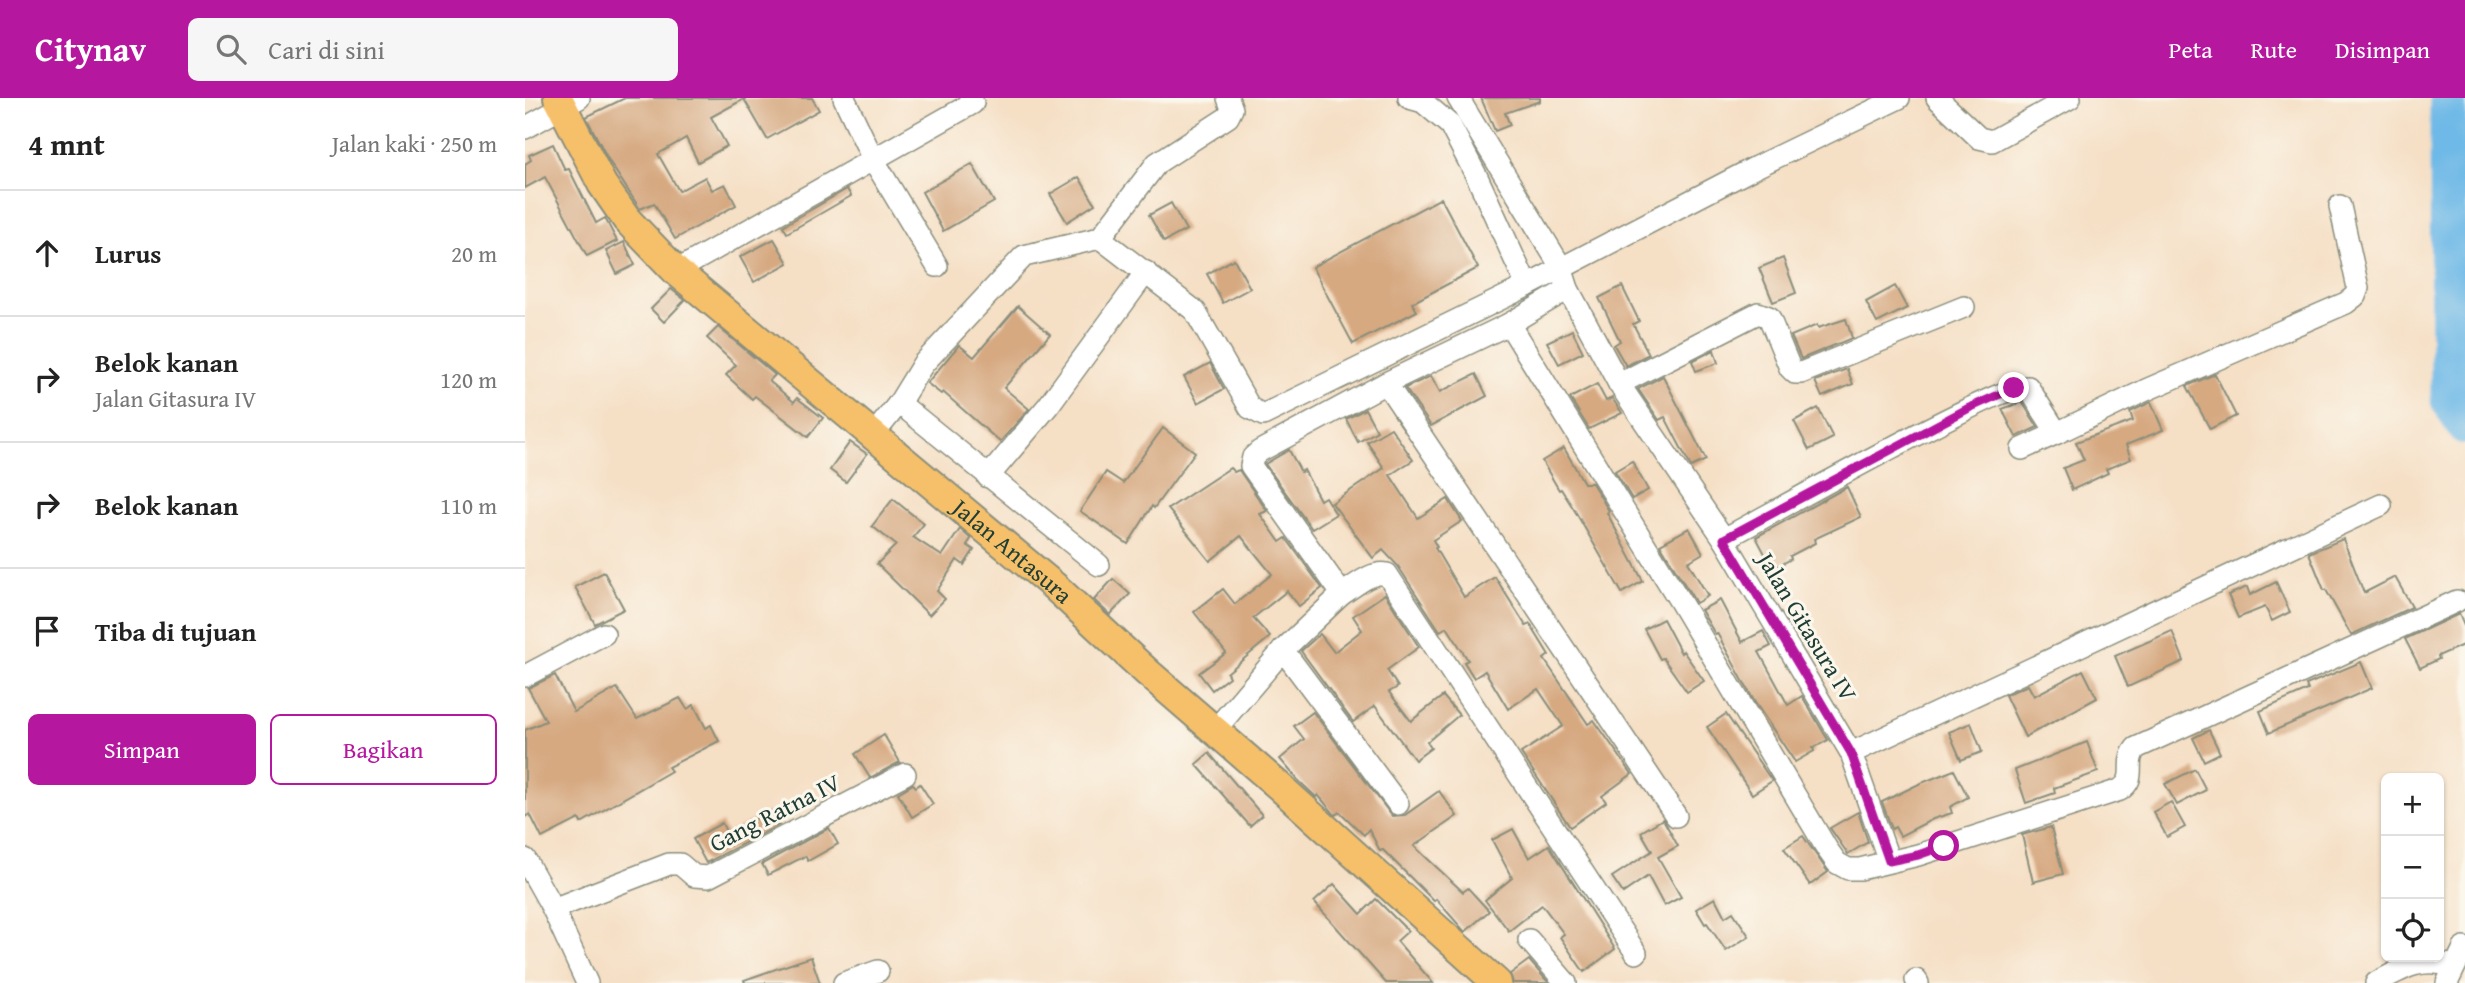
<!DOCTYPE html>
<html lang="id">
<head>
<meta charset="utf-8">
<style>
  body { margin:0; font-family:"Gentium Book Plus",serif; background:#f6f6f6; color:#222 }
  .controls { position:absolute; right:21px; bottom:21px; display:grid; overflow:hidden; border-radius:10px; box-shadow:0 2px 5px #0004 }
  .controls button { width:63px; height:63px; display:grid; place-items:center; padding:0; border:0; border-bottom:2px solid #e0e0e0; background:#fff; color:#222; font:35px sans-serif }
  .stop { position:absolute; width:21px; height:21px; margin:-16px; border:5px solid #b5179e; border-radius:50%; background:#fff }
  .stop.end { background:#b5179e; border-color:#fff; box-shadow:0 2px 7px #0008 }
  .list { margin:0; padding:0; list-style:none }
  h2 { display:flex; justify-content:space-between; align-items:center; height:91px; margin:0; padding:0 28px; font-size:30px }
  h2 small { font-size:23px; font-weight:400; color:#767676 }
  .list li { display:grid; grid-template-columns:46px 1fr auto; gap:21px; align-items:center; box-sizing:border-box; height:126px; padding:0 28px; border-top:2px solid #e0e0e0 }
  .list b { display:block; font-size:26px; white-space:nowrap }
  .list p { margin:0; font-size:23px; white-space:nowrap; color:#767676 }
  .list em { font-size:23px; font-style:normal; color:#767676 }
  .actions { display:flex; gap:14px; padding:21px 28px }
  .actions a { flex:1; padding:16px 0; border:2px solid #b5179e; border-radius:10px; text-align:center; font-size:24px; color:#b5179e }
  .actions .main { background:#b5179e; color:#fff }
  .icon { flex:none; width:38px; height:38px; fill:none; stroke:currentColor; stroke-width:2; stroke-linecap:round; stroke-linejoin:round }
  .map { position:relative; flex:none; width:1940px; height:885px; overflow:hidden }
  header { display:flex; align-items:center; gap:42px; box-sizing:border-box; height:98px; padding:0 35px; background:#b5179e; color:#fff }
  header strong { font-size:33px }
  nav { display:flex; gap:38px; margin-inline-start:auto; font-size:24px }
  .search { width:490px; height:63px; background:#f6f6f6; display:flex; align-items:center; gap:18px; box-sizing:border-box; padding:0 24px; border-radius:10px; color:#767676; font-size:26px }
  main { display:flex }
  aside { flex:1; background:#fff }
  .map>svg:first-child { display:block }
</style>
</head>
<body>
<header>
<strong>Citynav</strong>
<div class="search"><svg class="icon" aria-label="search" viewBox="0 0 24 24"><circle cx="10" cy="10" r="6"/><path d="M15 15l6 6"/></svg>Cari di sini</div>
<nav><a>Peta</a><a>Rute</a><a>Disimpan</a></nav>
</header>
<main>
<aside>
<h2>4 mnt<small>Jalan kaki · 250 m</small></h2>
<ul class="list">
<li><svg class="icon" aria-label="ahead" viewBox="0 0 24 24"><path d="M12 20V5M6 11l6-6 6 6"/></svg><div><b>Lurus</b></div><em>20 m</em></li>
<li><svg class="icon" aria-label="right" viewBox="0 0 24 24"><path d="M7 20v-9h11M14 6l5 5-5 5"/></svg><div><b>Belok kanan</b><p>Jalan Gitasura IV</p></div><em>120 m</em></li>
<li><svg class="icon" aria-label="right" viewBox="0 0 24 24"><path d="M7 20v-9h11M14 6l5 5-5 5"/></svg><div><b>Belok kanan</b></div><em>110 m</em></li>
<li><svg class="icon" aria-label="arrive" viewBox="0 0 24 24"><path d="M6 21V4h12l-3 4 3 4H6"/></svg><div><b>Tiba di tujuan</b></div></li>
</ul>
<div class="actions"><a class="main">Simpan</a><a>Bagikan</a></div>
</aside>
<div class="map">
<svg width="1940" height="885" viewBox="0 0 1940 885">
  <rect width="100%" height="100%" fill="#fbf7ec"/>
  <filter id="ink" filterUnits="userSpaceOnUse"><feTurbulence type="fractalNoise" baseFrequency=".0143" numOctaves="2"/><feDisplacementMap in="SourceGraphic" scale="14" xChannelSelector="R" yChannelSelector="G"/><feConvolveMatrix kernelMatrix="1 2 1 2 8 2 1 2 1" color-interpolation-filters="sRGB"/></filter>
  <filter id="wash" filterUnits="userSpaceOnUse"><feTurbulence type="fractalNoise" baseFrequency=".00686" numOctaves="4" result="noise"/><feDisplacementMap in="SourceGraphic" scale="28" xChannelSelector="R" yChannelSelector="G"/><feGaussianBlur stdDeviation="1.57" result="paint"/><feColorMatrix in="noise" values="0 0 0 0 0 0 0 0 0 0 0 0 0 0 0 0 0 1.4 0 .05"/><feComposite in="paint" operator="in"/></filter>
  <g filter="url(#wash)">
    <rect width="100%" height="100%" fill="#f5dfc5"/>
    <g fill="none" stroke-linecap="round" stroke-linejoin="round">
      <polyline stroke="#6eb9e7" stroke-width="37" points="1923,0 1924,302 1940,328"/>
    </g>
    <g id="blocks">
      <g fill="#d6a981">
        <polygon points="100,0 287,0 294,12 242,41 219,1 186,19 202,48 173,64 161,40 133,56 154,93 180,79 187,92 200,86 211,107 150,141 129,105 115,111 84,63 61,19"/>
        <polygon points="956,0 1015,0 1015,3 980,15 985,27 970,33"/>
        <polygon points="28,46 40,72 44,71 71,125 80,120 92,143 62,158 20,79 0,90 0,66 6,62 4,57"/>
        <polygon points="447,66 469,104 418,133 397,94"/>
        <polygon points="554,79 570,106 542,124 525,96"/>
        <polygon points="322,91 326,98 262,135 258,128"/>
        <polygon points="916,100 953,170 887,205 892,213 828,246 787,169"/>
        <polygon points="646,105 661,132 639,144 624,117"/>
        <polygon points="249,141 263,165 229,184 215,159"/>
        <polygon points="99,144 110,167 92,176 81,153"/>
        <polygon points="1258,160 1271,195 1248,204 1234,170"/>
        <polygon points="709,161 725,190 698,205 682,176"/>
        <polygon points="1097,188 1114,223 1108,226 1124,256 1101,268 1089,247 1095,243 1074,200"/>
        <polygon points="1370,188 1382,210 1352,225 1341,204"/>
        <polygon points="146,191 160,202 139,224 126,211"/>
        <polygon points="493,208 525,236 479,290 504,311 475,344 418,294 416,296 402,285 434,247 449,259"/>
        <polygon points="1321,221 1327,240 1276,261 1266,238 1292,227 1293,230"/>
        <polygon points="193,229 250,277 244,283 269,304 272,300 298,320 283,339 230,298 227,301 201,277 211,267 182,240"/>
        <polygon points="1047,232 1058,254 1034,266 1022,244"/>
        <polygon points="1189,252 1193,265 1171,273 1167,263"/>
        <polygon points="685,265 699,291 673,305 659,279"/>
        <polygon points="1322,271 1328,286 1297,299 1290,283"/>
        <polygon points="951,276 962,298 906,328 880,290 906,278 915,294"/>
        <polygon points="1690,276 1711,318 1685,331 1662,288"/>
        <polygon points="1138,278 1181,362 1166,369 1140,319 1134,322 1113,291"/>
        <polygon points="1072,286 1081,303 1087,300 1097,315 1064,331 1045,300"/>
        <polygon points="1497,304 1513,329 1491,339 1477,311"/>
        <polygon points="1626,304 1638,332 1601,347 1606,361 1581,371 1583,375 1547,392 1538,370 1559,362 1551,344 1608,323 1605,314"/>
        <polygon points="1293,310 1308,340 1284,352 1269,323"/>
        <polygon points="840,311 852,333 833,344 821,321"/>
        <polygon points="638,330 670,354 629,410 627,408 603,446 555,413 581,374 598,385"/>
        <polygon points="866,330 888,362 865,377 893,420 923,401 937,423 908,442 912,449 910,450 939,499 970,479 1001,528 1005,526 1024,557 1019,561 1063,626 1069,622 1107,676 1077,698 1081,704 1045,729 996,655 1038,628 1013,591 983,611 960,573 949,580 939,564 943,562 922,529 915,533 873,468 858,452 848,460 807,405 859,370 842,344"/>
        <polygon points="325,344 342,356 321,384 305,372"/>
        <polygon points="1039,350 1059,385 1067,385 1084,413 1082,415 1118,483 1097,495 1050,413 1036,391 1034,392 1017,363"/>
        <polygon points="764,352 776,374 779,372 795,402 800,399 811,416 787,431 740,366"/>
        <polygon points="1107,363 1123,392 1107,401 1090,373"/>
        <polygon points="705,370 709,374 714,372 742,413 735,416 755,444 761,440 797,490 774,508 762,493 728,520 745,539 702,575 704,579 687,592 674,575 701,555 669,514 698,491 710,506 747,476 716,438 685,463 643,411"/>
        <polygon points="1322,389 1336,419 1289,441 1290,445 1265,458 1266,461 1248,471 1231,439"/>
        <polygon points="368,401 399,426 388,439 417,458 435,431 446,441 442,447 449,452 439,467 432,462 412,493 420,501 404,517 352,466 371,447 347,428"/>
        <polygon points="1164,430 1178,455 1163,464 1183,498 1171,505 1135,446"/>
        <polygon points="1818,441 1839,495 1870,479 1887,509 1826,537 1801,492 1799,492 1784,455"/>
        <polygon points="79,474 99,511 70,526 50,489"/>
        <polygon points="588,481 605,496 585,517 569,502"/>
        <polygon points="1751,484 1765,514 1747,523 1740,509 1713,520 1703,497 1722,489 1725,497"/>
        <polygon points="860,496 894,549 862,572 873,589 864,594 886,623 918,598 934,617 902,644 906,650 890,662 850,608 828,624 776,553 795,536 809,554 837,532 828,518"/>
        <polygon points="1195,502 1217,544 1238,533 1246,548 1234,554 1263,607 1277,598 1303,642 1288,650 1289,653 1270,664 1229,603 1192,535 1190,536 1176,512"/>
        <polygon points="1934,516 1940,530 1940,546 1913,558 1914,561 1895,570 1880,541"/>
        <polygon points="1138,521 1156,555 1158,553 1179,583 1162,594 1138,560 1135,561 1119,531"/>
        <polygon points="1647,533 1659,563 1603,589 1590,558"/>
        <polygon points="1836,564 1847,590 1744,635 1735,613 1783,592 1781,587"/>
        <polygon points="1558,572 1572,600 1500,639 1480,597 1503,587 1509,598"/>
        <polygon points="30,577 49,614 92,590 112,621 155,600 162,611 169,607 181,630 186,627 194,643 143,669 146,673 56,725 54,721 17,740 5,716 0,719 0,632 21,623 3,590"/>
        <polygon points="788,614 867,718 880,717 914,693 932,718 889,748 938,794 943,790 964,813 940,834 911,801 909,803 858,752 855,753 844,731 839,737 815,714 810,717 793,697 791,699 773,682 755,661 779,641 769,628"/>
        <polygon points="1201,616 1247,683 1227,696 1182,629"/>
        <polygon points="1446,625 1457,654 1436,662 1424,634"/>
        <polygon points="1684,632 1695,655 1679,663 1668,640"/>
        <polygon points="359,637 375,664 345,680 330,656"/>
        <polygon points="1562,644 1573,674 1529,690 1530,695 1501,705 1490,672"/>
        <polygon points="684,655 737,717 725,728 671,666"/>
        <polygon points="1670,671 1681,692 1652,707 1640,686"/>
        <polygon points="1429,672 1443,699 1425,709 1427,715 1408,721 1375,738 1370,729 1367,731 1357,704 1394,686"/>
        <polygon points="388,686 391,689 395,686 408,706 387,719 373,695"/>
        <polygon points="1646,704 1660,729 1642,739 1628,714"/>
        <polygon points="246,713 254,727 181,765 168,741 197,725 202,736"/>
        <polygon points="1333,714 1343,744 1323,756 1305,730"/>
        <polygon points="1138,721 1153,748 1133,759 1156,799 1139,808 1123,778 1098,795 1087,779 1127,753 1116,734"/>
        <polygon points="1526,729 1538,776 1508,784 1497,737"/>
        <polygon points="304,730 313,746 283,763 280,758 243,777 237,766"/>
        <polygon points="988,731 1004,760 1024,747 1090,851 1059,874 1035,839 1039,836 1017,807 984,833 960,802 987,780 967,742"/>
        <polygon points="1278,738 1303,774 1285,787 1259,750"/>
        <polygon points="809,786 836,816 851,801 883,833 872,843 908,885 861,885 789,804"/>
        <polygon points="1190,800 1200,819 1208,814 1224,838 1201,853 1182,825 1180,826 1171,811"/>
        <polygon points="286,859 295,885 220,885 219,882"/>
        <polygon points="1004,862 1009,868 1024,885 988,885 985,876"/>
      </g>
    </g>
  </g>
  <g filter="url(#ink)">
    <use href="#blocks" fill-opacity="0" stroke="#8a8e7c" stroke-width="2"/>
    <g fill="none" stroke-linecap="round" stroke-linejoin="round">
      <g stroke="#8a8e7c" stroke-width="24">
        <g id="minor">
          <polyline points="319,0 348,61 412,168"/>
          <polyline points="884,0 898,4 925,27 953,81 1002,188"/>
          <polyline points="933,0 1036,169 1043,191 1094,286 1199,441 1326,655 1364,763"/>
          <polyline points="1412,0 1454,40 1467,43 1545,0"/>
          <polyline points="0,30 54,0"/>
          <polyline points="575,140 632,65 703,19 707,11 703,0"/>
          <polyline points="151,173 448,5 445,0"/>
          <path d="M984,226L1156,505L1302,751L1312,765L1323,771H1335L1393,757L1595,692C1614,679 1598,666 1611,650L1932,503"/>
          <polyline points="861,285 1151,718"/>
          <polyline points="1094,286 1233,215 1244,219 1265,270 1270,275 1276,275 1439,209"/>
          <polyline points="374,305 574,467"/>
          <polyline points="349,336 374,305 398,266 499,158 575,140 670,213 725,310 738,317 1002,188 1231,69 1374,0"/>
          <polyline points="1497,351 1532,335"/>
          <polyline points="463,379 523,308 621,174"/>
          <path d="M1199,441C1239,420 1479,283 1503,289L1532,335L1621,292L1821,205L1830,198L1833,190L1815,108"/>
          <path d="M817,496C830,488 846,473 862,476L1111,855"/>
          <polyline points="758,552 873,706"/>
          <polyline points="0,578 79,536"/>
          <polyline points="690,632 758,552 817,496 726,368 728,359 735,353 861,285 984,226 1043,191"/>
          <polyline points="1326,655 1856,407"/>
          <polyline points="0,761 28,811 62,885"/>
          <polyline points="28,811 144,766 155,766 169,778 183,779 380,676"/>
          <polyline points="1004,842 1041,885"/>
          <polyline points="1391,882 1393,885"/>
          <polyline points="319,885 353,873"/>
          <path d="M1851,885C1880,869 1895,859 1928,868"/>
          <polyline points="1922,885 1939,850"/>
        </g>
      </g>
      <g stroke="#8a8e7c" stroke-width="32">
        <g id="major">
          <path id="s1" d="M33,0L77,86L102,122L151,173L529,488L622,574L755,689L972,885"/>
        </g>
      </g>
      <use href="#minor" stroke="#fff" stroke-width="21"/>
      <use href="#major" stroke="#f6c06b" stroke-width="28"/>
    </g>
  </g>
  <g fill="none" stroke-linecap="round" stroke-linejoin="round" filter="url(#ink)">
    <polyline stroke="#b5179e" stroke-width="9" points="1419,748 1393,757 1364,763 1326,655 1199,441 1444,310 1489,290"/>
  </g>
  <g text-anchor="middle" stroke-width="6" stroke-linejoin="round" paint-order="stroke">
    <g font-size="24" fill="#1f3d34" stroke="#fbf7ec">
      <text dy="8" stroke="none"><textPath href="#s1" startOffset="649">Jalan Antasura</textPath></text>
      <text transform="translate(1282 529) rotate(59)" y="8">Jalan Gitasura IV</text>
      <text transform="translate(250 715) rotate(-27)" y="8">Gang Ratna IV</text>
    </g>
  </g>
</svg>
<div class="controls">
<button>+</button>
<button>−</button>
<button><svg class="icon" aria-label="locate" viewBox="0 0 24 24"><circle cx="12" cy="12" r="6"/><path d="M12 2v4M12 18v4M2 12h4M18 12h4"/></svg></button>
</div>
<div class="stop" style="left:1419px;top:748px"></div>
<div class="stop end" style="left:1489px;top:290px"></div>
</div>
</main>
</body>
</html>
